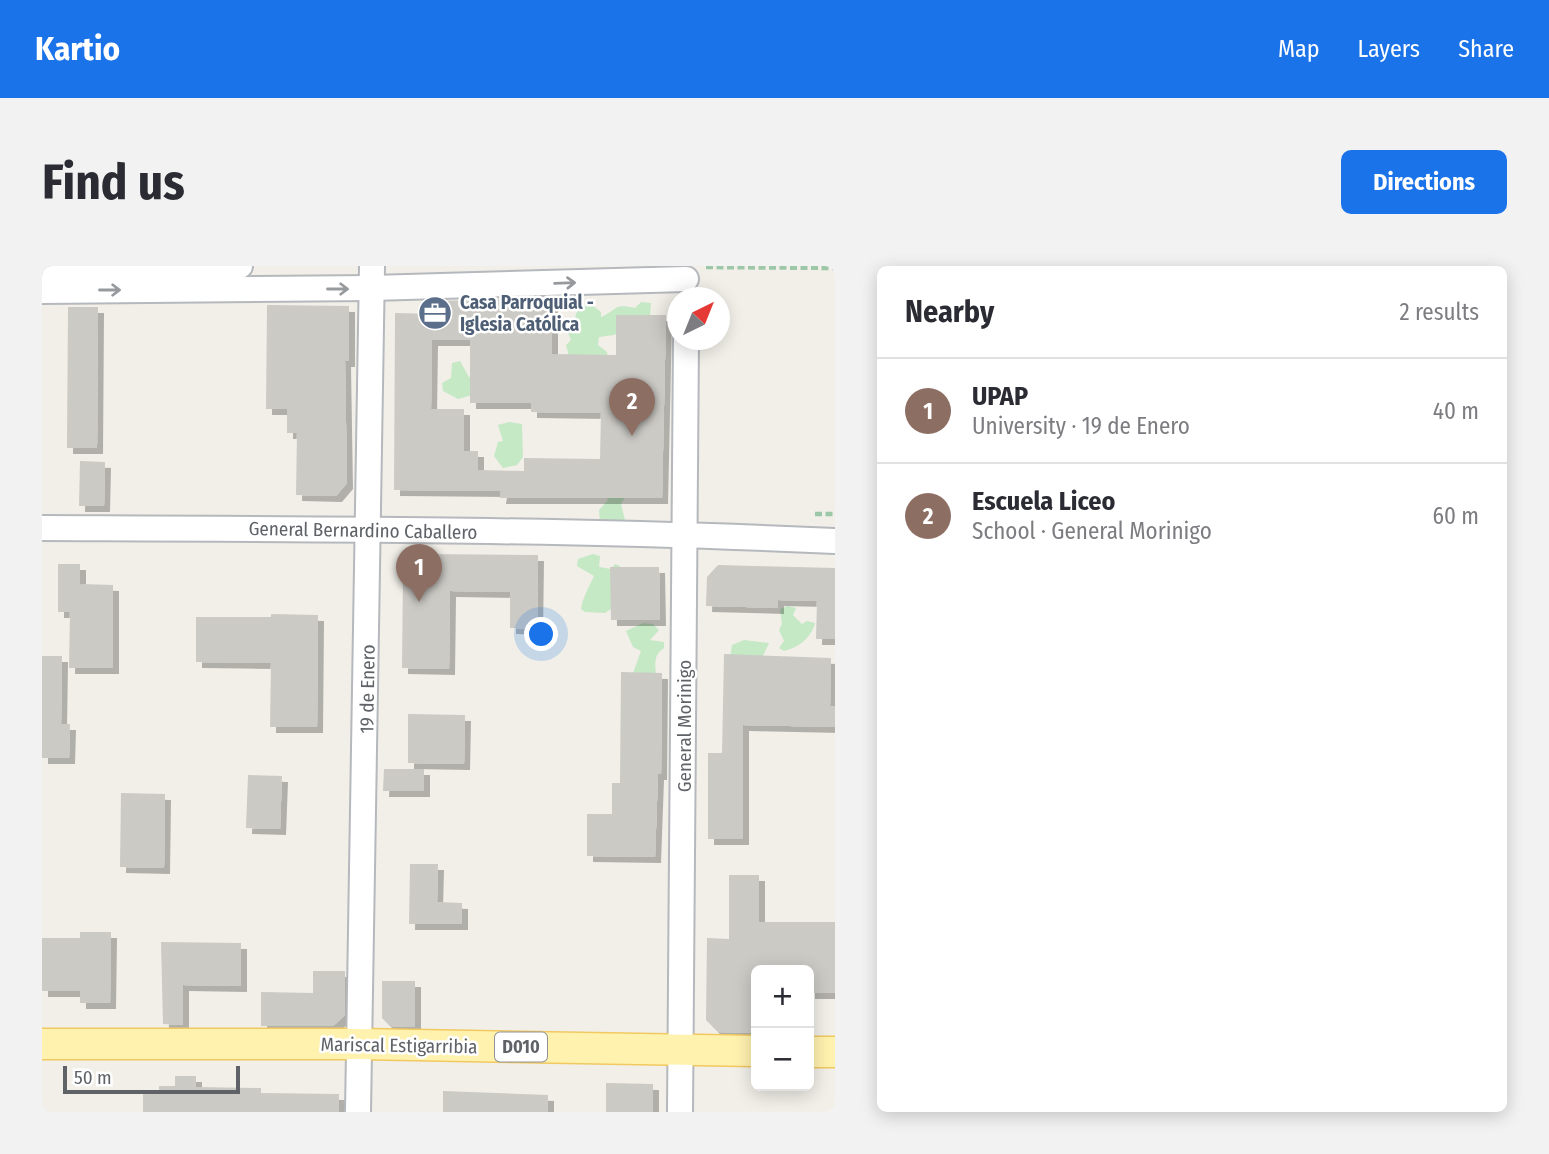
<!DOCTYPE html>
<html lang="en">
<head>
<meta charset="utf-8">
<style>
  body { margin:0; font-family:"Fira Sans Condensed",sans-serif; background:#f2f2f3; color:#2b2b33 }
  .controls { position:absolute; right:21px; bottom:21px; display:grid; overflow:hidden; border-radius:10px; box-shadow:0 4px 18px #0003 }
  .controls button { width:63px; height:63px; display:grid; place-items:center; padding:0; border:0; border-bottom:2px solid #e1e1e2; background:#fff; color:#2b2b33; font:35px sans-serif }
  .compass { position:absolute; left:625px; top:21px; width:63px; height:63px; border-radius:50%; background:#fff; box-shadow:0 4px 18px #0003; rotate:43deg }
  .scale { position:absolute; left:21px; bottom:18px; width:177px; box-sizing:border-box; padding-left:7px; border:4px solid #5f6368; border-top:0; font-size:19px; line-height:24px; white-space:nowrap; color:#5f6368; -webkit-text-stroke:5px #fff; paint-order:stroke }
  .you { position:absolute; left:500px; top:369px; width:24px; height:24px; margin:-18px; border:5px solid #fff; border-radius:50%; background:#1a73e8; box-shadow:0 0 0 10px #1a73e833 }
  .badge { display:grid; place-items:center; width:46px; height:46px; border-radius:50%; background:#1a73e8; color:#fff; font-size:23px; font-weight:700 }
  .pin { position:absolute; translate:-50% -58px; filter:drop-shadow(0 2px 4px #0008) }
  .pin::after { content:''; position:absolute; top:37px; width:24px; height:21px; background:inherit; clip-path:polygon(0 0,100% 0,50% 100%) }
  .list { margin:0; padding:0; list-style:none }
  h2 { display:flex; justify-content:space-between; align-items:center; height:91px; margin:0; padding:0 28px; font-size:30px }
  h2 small { font-size:23px; font-weight:400; color:#7c7c81 }
  .list li { display:grid; grid-template-columns:46px 1fr auto; gap:21px; align-items:center; box-sizing:border-box; height:105px; padding:0 28px; border-top:2px solid #e1e1e2 }
  .list b { display:block; font-size:26px; white-space:nowrap }
  .list p { margin:0; font-size:23px; white-space:nowrap; color:#7c7c81 }
  .list em { font-size:23px; font-style:normal; color:#7c7c81 }
  .map { position:relative; flex:none; width:793px; height:846px; overflow:hidden; border-radius:10px }
  header { display:flex; align-items:center; gap:42px; box-sizing:border-box; height:98px; padding:0 35px; background:#1a73e8; color:#fff }
  header strong { font-size:33px }
  nav { display:flex; gap:38px; margin-inline-start:auto; font-size:24px }
  .intro { display:flex; align-items:center; justify-content:space-between; box-sizing:border-box; height:168px; padding:0 42px }
  h1 { margin:0; font-size:49px }
  .button { padding:18px 32px; border-radius:10px; background:#1a73e8; color:#fff; font-size:24px; font-weight:700 }
  main { display:flex; gap:42px; padding:0 42px }
  aside { flex:1; background:#fff; border-radius:10px; box-shadow:0 4px 18px #0003 }
  .map>svg:first-child { display:block }
</style>
</head>
<body>
<header>
<strong>Kartio</strong>
<nav><a>Map</a><a>Layers</a><a>Share</a></nav>
</header>
<div class="intro"><h1>Find us</h1><a class="button">Directions</a></div>
<main>
<div class="map">
<svg width="793" height="846" viewBox="0 0 793 846">
  <defs>
    <filter id="shadow"><feDropShadow dx="6" dy="6" stdDeviation="0" flood-color="#0004"/></filter>
  </defs>
  <rect width="100%" height="100%" fill="#f1efe8"/>
  <g fill="#c5e8c5">
    <path d="M599,36L609,37L608,50L572,69L557,71L556,79L565,86L566,95L527,90L524,79L529,74L526,67C532,61 532,49 538,40L550,39L559,46V51C577,43 571,37 593,42Z"/>
    <polygon points="418,95 427,111 447,124 416,133 401,125 400,117 409,112 410,97"/>
    <polygon points="467,156 480,158 481,191 475,199 461,202 452,190 456,176 461,175 456,159"/>
    <polygon points="562,229 584,230 579,238 583,254 578,259 558,256 557,244 566,234"/>
    <path d="M551,288L558,290L557,301L569,303L573,298L578,300L576,344L569,343L563,347L543,346L539,343C541,331 547,321 552,310L535,300L536,293Z"/>
    <path d="M745,340L754,342L751,349L760,358L765,355L773,357C770,371 756,382 742,385L737,382L742,375L737,364L740,358L738,343Z"/>
    <path d="M601,357L611,358L617,364L608,374L622,376V382C610,390 614,399 614,411L591,407L599,385L591,381L584,365Z"/>
    <polygon points="702,374 727,377 719,394 688,393 690,379"/>
  </g>
  <g fill="#cccac5" fill-rule="evenodd" filter="url(#shadow)">
    <path d="M510,32V88L574,89V49H624L620,232H458L459,225L352,224L353,47L393,48V35ZM390,74H428V137H489V146L559,147L558,193L482,192V205L436,204V185H422V143H389Z"/>
    <polygon points="225,39 307,40 307,95 303,95 305,217 294,230 254,229 255,167 245,167 245,143 224,143"/>
    <polygon points="26,41 56,41 55,182 25,182"/>
    <polygon points="38,195 63,196 62,240 37,240"/>
    <polygon points="367,284 376,288 496,289 495,363 468,362 468,326 408,325 407,403 360,402 361,306 356,296 357,290"/>
    <polygon points="16,298 38,298 38,318 71,319 71,402 27,402 28,346 16,346"/>
    <polygon points="676,299 793,302 793,373 774,373 775,335 736,334 736,342 664,340 665,311"/>
    <polygon points="568,301 617,301 618,354 569,354"/>
    <polygon points="229,348 276,349 275,461 228,461 229,397 154,396 154,351 229,351"/>
    <polygon points="682,388 789,392 788,440 793,440 793,461 701,459 701,573 666,573 666,487 680,487"/>
    <polygon points="0,390 20,390 19,458 28,458 27,492 0,492"/>
    <polygon points="579,406 620,407 619,508 616,508 613,591 545,590 545,548 570,548 570,517 578,517"/>
    <polygon points="366,448 423,449 422,498 366,497"/>
    <polygon points="342,503 382,503 382,525 341,525"/>
    <polygon points="206,509 240,510 238,563 204,562"/>
    <polygon points="79,527 123,528 122,602 78,601"/>
    <polygon points="368,598 396,598 395,636 420,637 420,658 367,658"/>
    <polygon points="687,609 717,609 717,656 793,656 793,727 767,727 767,704 714,704 714,767 676,766 664,754 665,672 687,673"/>
    <polygon points="38,666 69,666 68,737 38,737 38,725 0,725 0,672 38,672"/>
    <polygon points="119,676 199,677 199,720 141,719 141,759 121,758"/>
    <polygon points="271,705 303,705 303,749 291,760 219,760 219,726 271,727"/>
    <polygon points="340,715 373,715 373,761 349,761 340,752"/>
    <polygon points="133,810 154,810 154,821 219,822 219,827 297,828 297,846 101,846 101,825 117,825 117,820 133,820"/>
    <polygon points="564,817 611,818 611,846 564,846"/>
    <polygon points="401,825 506,829 506,846 401,846"/>
  </g>
  <g fill="none" stroke-linecap="round" stroke-linejoin="round">
    <g stroke="#b5b8bc" stroke-width="28">
      <g id="minor">
        <polyline points="0,3 198,0"/>
        <polyline points="0,25 330,22 644,13"/>
        <path d="M0,262C264,263 529,263 793,275"/>
        <polyline points="316,846 330,0"/>
        <polyline points="638,846 644,74"/>
      </g>
    </g>
    <g stroke="#f2c960" stroke-width="33">
      <g id="major">
        <polyline points="0,778 317,778 714,785"/>
        <polyline points="767,786 793,786"/>
      </g>
    </g>
    <g stroke="#9cc7a9" stroke-width="4.5" stroke-dasharray="7 3.5" stroke-linecap="butt">
      <polyline points="664,1 793,2"/>
      <polyline points="773,248 793,248"/>
    </g>
    <use href="#minor" stroke="#fff" stroke-width="24"/>
    <use href="#major" stroke="#fff2af" stroke-width="30"/>
  </g>
  <defs><path id="oneway-shaft" d="M-6 0H5M1.5-3L5.5 0L1.5 3" fill="none" stroke-width="1.6" stroke-linecap="round" stroke-linejoin="round" transform="scale(1.75)"/></defs>
  <g stroke="#979a9d">
    <use href="#oneway-shaft" transform="translate(523 17) rotate(-2)"/>
    <use href="#oneway-shaft" transform="translate(296 23)"/>
    <use href="#oneway-shaft" transform="translate(68 24)"/>
  </g>
  <defs>
    <g id="office-disc" transform="scale(1.75)"><circle r="9.5" fill="#5c6f8a" stroke="#fff"/><path d="M-6-3h4V-5.5h4V-3h4V5H-6ZM-1-4.5V-3h2v-1.5ZM-6 0V1H6V0Z" fill="#fff"/></g>
  </defs>
  <g fill-rule="evenodd">
    <use href="#office-disc" x="393" y="47"/>
  </g>
  <g text-anchor="middle" stroke-width="5" stroke-linejoin="round" paint-order="stroke">
    <rect fill="#fff" stroke="#8f9295" stroke-width="2" x="453" y="766.5" width="52" height="29" rx="5"/>
    <g font-size="18" font-weight="bold" fill="#5f6368">
      <text x="479" y="787">D010</text>
    </g>
    <g font-size="19" font-weight="bold" fill="#4e5e75" stroke="#fff" text-anchor="start">
      <text x="418" y="43">Casa Parroquial -<tspan x="418" dy="22">Iglesia Católica</tspan></text>
    </g>
    <g font-size="19" fill="#5f6368" stroke="#fff">
      <text transform="translate(321 264) rotate(1)" y="7">General Bernardino Caballero</text>
      <text transform="translate(325 423) rotate(-89)" y="7">19 de Enero</text>
      <text transform="translate(642 460) rotate(-90)" y="7">General Morinigo</text>
      <text transform="translate(357 779) rotate(1)" y="7">Mariscal Estigarribia</text>
    </g>
  </g>
</svg>
<div class="controls">
<button>+</button>
<button>−</button>
</div>
<svg class="compass" viewBox="-18 -18 36 36"><path d="M0-13l5 13h-10z" fill="#e53935"/><path d="M0 13l5-13h-10z" fill="#7c7c81"/></svg>
<div class="scale">50 m</div>
<div class="you"></div>
<div class="pin badge" style="left:377px;top:336px;background:#8d6e63">1</div>
<div class="pin badge" style="left:590px;top:170px;background:#8d6e63">2</div>
</div>
<aside>
<h2>Nearby<small>2 results</small></h2>
<ul class="list">
<li><span class="badge" style="background:#8d6e63">1</span><div><b>UPAP</b><p>University · 19 de Enero</p></div><em>40 m</em></li>
<li><span class="badge" style="background:#8d6e63">2</span><div><b>Escuela Liceo</b><p>School · General Morinigo</p></div><em>60 m</em></li>
</ul>
</aside>
</main>
</body>
</html>
